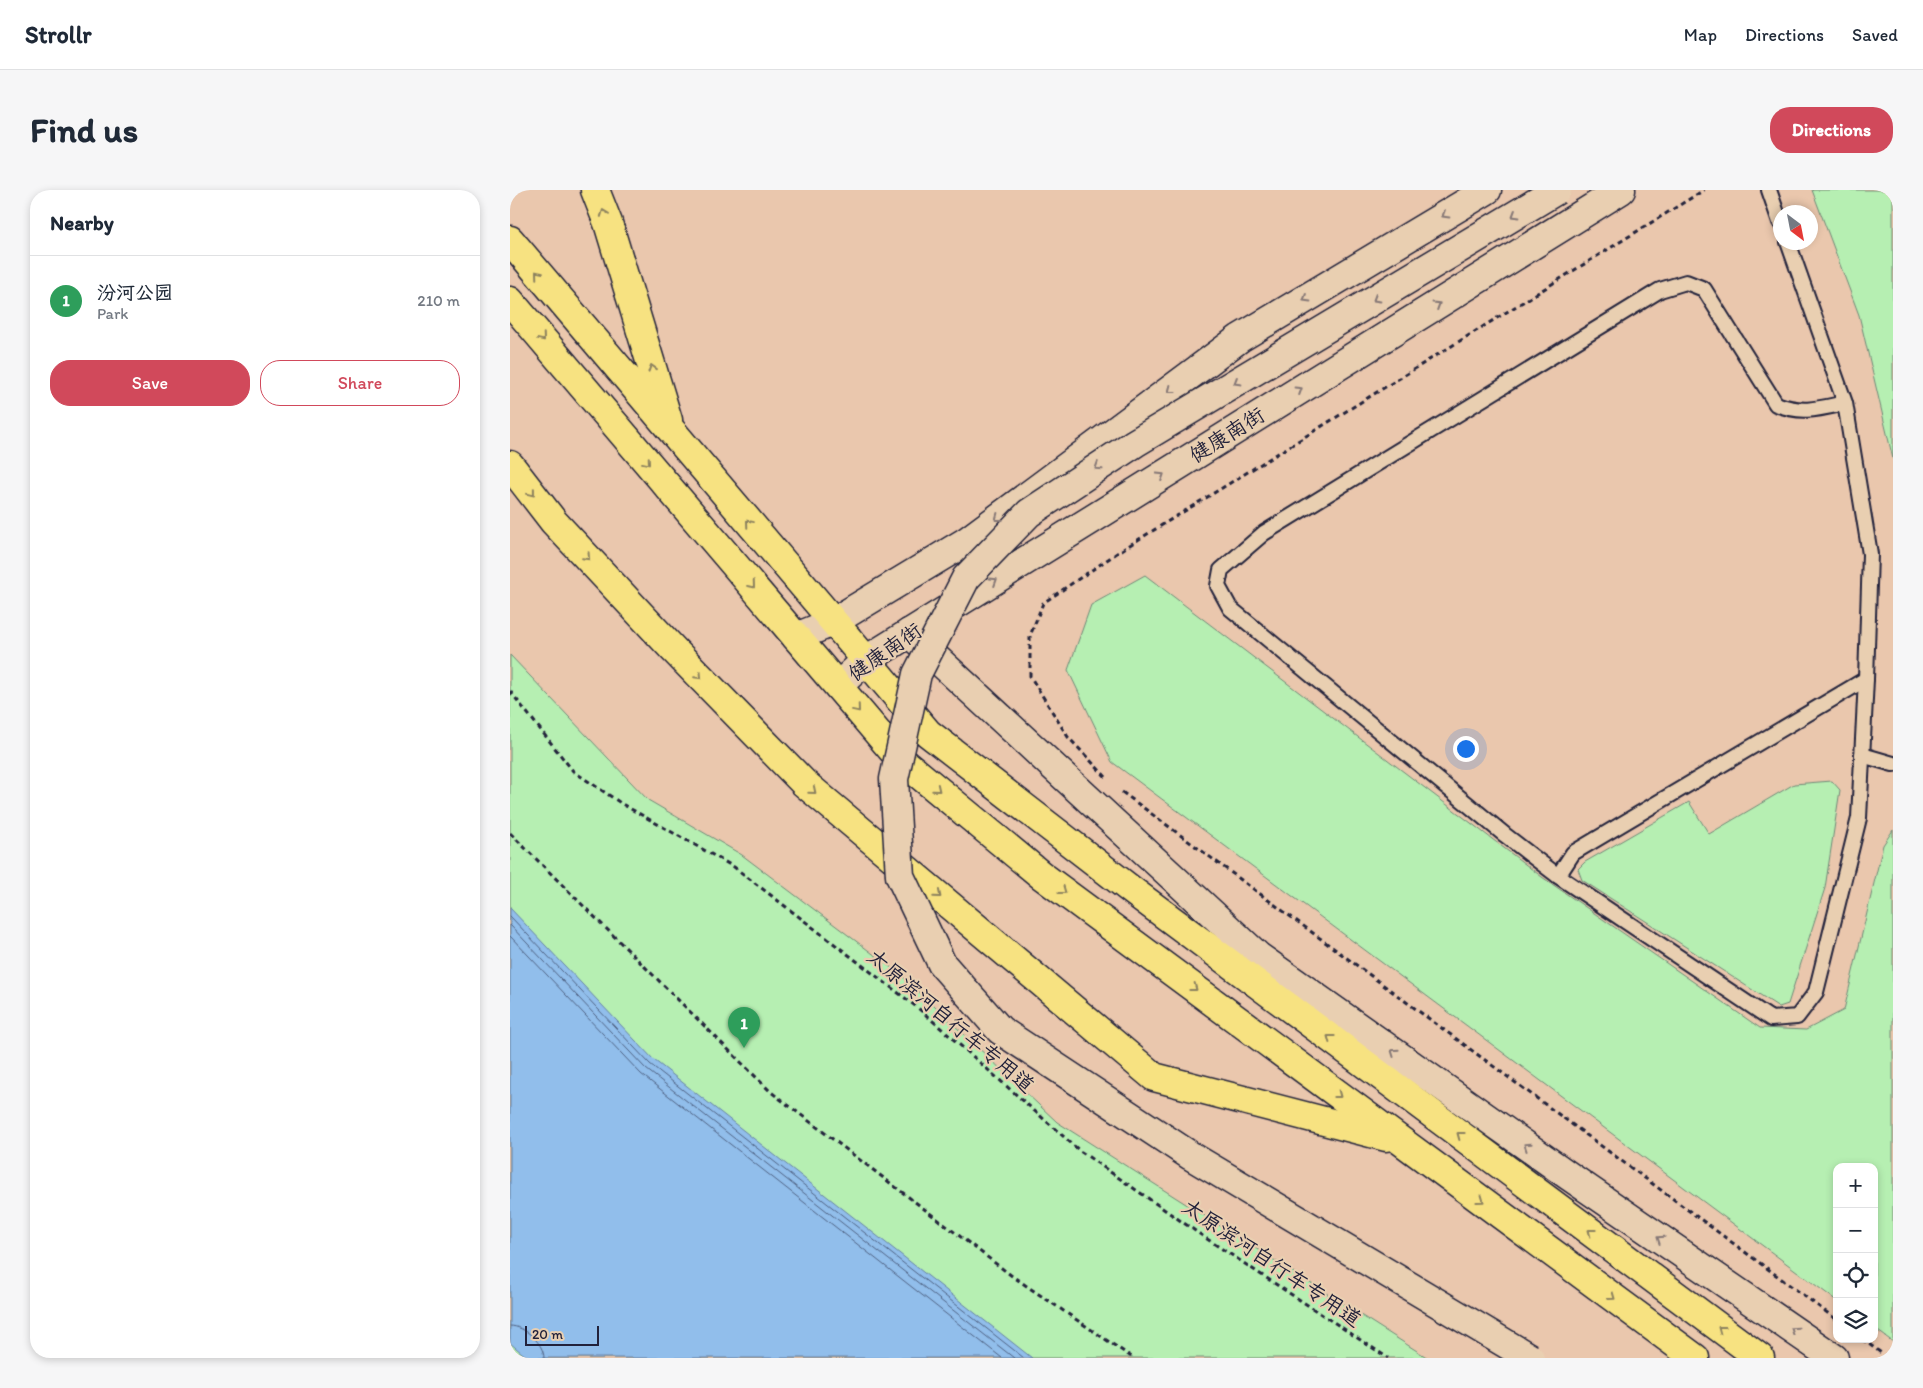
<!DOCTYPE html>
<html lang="en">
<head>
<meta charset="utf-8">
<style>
  body { margin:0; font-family:Itim,"LXGW WenKai TC",sans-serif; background:#f6f6f7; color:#1f2937 }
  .controls { position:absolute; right:15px; bottom:15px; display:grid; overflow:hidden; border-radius:10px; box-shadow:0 2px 8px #0003 }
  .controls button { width:45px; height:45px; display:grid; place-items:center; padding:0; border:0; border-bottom:1px solid #e0e1e3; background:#fff; color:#1f2937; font:25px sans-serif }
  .compass { position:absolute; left:1263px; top:15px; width:45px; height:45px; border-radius:50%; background:#fff; box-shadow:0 2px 8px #0003; rotate:148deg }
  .scale { position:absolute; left:15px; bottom:12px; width:74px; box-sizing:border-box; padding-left:5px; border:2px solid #22223b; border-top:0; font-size:14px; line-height:18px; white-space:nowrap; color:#22223b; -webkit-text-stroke:4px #e9cfb1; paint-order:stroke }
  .you { position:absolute; left:955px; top:558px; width:18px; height:18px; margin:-12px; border:4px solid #fff; border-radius:50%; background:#1a73e8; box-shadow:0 0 0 8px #1a73e833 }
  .badge { display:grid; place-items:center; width:32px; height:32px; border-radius:50%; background:#d1495b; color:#fff; font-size:16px; font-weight:700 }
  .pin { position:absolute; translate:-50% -41px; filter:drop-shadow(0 1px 2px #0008) }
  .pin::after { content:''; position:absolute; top:26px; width:18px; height:15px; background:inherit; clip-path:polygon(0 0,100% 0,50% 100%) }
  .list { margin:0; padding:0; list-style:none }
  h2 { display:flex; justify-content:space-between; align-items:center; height:65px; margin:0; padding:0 20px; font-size:21px }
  h2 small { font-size:16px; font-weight:400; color:#747a83 }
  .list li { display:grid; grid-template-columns:32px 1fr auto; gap:15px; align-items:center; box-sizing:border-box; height:90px; padding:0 20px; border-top:1px solid #e0e1e3 }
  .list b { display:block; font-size:19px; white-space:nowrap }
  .list p { margin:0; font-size:16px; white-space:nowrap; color:#747a83 }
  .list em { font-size:16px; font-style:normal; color:#747a83 }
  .actions { display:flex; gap:10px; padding:15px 20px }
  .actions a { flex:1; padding:11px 0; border:1px solid #d1495b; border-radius:20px; text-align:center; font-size:18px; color:#d1495b }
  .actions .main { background:#d1495b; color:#fff }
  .icon { flex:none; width:28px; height:28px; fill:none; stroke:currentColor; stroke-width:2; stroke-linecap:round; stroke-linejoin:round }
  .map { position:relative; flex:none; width:1383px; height:1168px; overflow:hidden; border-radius:20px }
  header { display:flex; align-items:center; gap:30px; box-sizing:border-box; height:70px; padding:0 25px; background:#fff; border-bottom:1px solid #e0e1e3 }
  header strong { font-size:24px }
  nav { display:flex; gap:28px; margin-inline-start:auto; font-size:18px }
  .intro { display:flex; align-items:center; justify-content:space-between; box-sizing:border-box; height:120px; padding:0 30px }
  h1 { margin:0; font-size:35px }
  .button { padding:12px 22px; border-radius:20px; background:#d1495b; color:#fff; font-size:18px; font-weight:700 }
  main { display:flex; gap:30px; padding:0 30px }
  aside { flex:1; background:#fff; border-radius:20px; box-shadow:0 2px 8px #0003 }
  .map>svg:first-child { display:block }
</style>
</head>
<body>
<header>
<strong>Strollr</strong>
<nav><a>Map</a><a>Directions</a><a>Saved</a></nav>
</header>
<div class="intro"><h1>Find us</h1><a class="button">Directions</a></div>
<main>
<aside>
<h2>Nearby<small></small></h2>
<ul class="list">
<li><span class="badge" style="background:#2e9e5b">1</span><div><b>汾河公园</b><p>Park</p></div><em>210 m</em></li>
</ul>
<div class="actions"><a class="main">Save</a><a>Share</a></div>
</aside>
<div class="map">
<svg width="1383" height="1168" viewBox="0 0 1383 1168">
  <rect width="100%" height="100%" fill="#eac7ad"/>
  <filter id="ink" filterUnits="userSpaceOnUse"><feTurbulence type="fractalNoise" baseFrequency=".02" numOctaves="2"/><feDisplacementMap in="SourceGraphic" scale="10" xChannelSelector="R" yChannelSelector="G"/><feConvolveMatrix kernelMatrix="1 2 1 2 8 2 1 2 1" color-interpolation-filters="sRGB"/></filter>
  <g filter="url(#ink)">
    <g fill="#b6efb2" stroke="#6c8876">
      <polygon points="1302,0 1383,0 1383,269 1349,125"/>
      <polygon points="635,385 1032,687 1250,838 1296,840 1334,820 1373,655 1383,640 1383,1152 1364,1138 1364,977 1327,977 1327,1111 602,572 558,480 581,415"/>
      <polygon points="0,465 138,610 232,665 391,785 547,932 918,1168 0,1168"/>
      <polygon points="1322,591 1330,600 1315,698 1278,814 1269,817 1072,690 1068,679 1075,672 1179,612 1199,644 1284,594"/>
    </g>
    <polygon fill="#91beeb" stroke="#6580a5" points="0,718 144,870 522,1168 18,1168 0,1153"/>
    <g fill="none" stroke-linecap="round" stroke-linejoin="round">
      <g stroke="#4e6081" stroke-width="1">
        <polyline points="0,726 140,874 514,1168"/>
        <polyline points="0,735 136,879 504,1168"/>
        <polyline points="0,746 131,884 492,1168"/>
        <path d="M0,1136C15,1136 34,1153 34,1168"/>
      </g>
      <g stroke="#22223b" stroke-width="18">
        <g id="lane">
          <polyline points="1259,0 1270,32"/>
          <path d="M1278,52L1335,213L1360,364L1356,489L1349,628L1306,802L1287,827L1261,829L1048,686L995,645L720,418L708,396L711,380L754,343L1150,100L1176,92L1194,99L1266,214C1292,224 1308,219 1335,213"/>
          <polyline points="1352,565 1383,574"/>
          <polyline points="1048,686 1063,663 1356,489"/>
        </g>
      </g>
      <g stroke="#22223b" stroke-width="31">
        <g id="secondary">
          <polyline points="399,443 749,767 1059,986 1324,1168"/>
          <polyline points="286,447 323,432 457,351 730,148 977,0"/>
          <polyline points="328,496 356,470 1111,0"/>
        </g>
      </g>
      <g stroke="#22223b" stroke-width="31">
        <g id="highway">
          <polyline points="85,0 98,33 158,230"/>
          <polyline points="0,50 418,543 624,702 1250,1168"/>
          <polyline points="0,111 389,568 531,685 1185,1168"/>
          <polyline points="0,275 44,332 163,459 294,593 644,887 876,947"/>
        </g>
      </g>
      <g stroke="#22223b" stroke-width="3" stroke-dasharray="5 4" stroke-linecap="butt">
        <polyline points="0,501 63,581 112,614 224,677 408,818 570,961 694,1047 878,1168"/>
        <polyline points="596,587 558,547 520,486 520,446 533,413 610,361 1194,0"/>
        <polyline points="612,602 1327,1130"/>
        <polyline points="0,643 261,902 502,1086 623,1168"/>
        <polyline points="1352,1149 1378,1168"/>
      </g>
      <use href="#lane" stroke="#e9cfb1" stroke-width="14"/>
      <use href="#secondary" stroke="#e9cfb1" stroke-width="28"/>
      <use href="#highway" stroke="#f7e281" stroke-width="28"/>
      <g stroke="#22223b" stroke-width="31" stroke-linecap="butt">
        <polyline id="secondary-bridge" points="1020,1168 681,966 490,840 432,774 390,686 384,589 407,484 456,388 519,323 625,253 1047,0"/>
      </g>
      <use href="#secondary-bridge" stroke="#e9cfb1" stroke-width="28"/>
    </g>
    <defs><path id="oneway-chevron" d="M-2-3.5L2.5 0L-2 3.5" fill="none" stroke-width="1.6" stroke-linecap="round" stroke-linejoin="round" transform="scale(1.25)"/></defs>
    <g stroke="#8c825e">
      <use href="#oneway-chevron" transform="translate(94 23) rotate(-111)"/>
      <use href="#oneway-chevron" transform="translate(28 84) rotate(-130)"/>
      <use href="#oneway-chevron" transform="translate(32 148) rotate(50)"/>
      <use href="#oneway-chevron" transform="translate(142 178) rotate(-107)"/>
      <use href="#oneway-chevron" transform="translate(137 272) rotate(50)"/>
      <use href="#oneway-chevron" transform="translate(22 303) rotate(52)"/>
      <use href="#oneway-chevron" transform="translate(239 333) rotate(-130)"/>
      <use href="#oneway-chevron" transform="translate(77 367) rotate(47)"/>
      <use href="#oneway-chevron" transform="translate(242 395) rotate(50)"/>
      <use href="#oneway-chevron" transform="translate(189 486) rotate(46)"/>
      <use href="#oneway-chevron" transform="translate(347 519) rotate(50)"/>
      <use href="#oneway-chevron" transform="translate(427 599) rotate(39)"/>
      <use href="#oneway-chevron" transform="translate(303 601) rotate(40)"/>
      <use href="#oneway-chevron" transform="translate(553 701) rotate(36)"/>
      <use href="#oneway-chevron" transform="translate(428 705) rotate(40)"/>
      <use href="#oneway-chevron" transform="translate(684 798) rotate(37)"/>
      <use href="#oneway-chevron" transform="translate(820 848) rotate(-143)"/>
      <use href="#oneway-chevron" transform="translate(828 905) rotate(37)"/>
      <use href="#oneway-chevron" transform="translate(950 945) rotate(-143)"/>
      <use href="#oneway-chevron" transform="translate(971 1010) rotate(36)"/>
      <use href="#oneway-chevron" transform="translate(1081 1042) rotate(-143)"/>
      <use href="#oneway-chevron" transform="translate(1102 1107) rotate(36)"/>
      <use href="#oneway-chevron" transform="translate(1211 1139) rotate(-143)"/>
    </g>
    <g stroke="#867876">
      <use href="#oneway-chevron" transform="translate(935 25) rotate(149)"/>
      <use href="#oneway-chevron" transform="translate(1005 25) rotate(149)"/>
      <use href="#oneway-chevron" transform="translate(796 109) rotate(149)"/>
      <use href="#oneway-chevron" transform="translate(866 109) rotate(149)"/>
      <use href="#oneway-chevron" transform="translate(927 115) rotate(-32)"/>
      <use href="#oneway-chevron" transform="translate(727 192) rotate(149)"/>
      <use href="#oneway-chevron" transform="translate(661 200) rotate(143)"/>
      <use href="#oneway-chevron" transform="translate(789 200) rotate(-32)"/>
      <use href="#oneway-chevron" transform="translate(588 277) rotate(147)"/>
      <use href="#oneway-chevron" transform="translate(651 286) rotate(-32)"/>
      <use href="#oneway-chevron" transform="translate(488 328) rotate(143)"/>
      <use href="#oneway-chevron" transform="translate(484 391) rotate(-32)"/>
      <use href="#oneway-chevron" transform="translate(884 862) rotate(-145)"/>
      <use href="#oneway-chevron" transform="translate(1017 956) rotate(-145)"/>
      <use href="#oneway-chevron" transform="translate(1150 1049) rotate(-146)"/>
      <use href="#oneway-chevron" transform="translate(1284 1140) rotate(-146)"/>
    </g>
  </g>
  <g text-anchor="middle" stroke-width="4.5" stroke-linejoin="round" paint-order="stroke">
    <g font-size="21" fill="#22223b" stroke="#e9cfb1">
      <text transform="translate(717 245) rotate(-32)" y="7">健康南街</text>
      <text transform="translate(375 462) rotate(-35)" y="7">健康南街</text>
      <text transform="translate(441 831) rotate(40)" y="7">太原滨河自行车专用道</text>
      <text transform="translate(762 1073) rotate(34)" y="7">太原滨河自行车专用道</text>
    </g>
  </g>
</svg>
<div class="controls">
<button>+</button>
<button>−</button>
<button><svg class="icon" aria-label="locate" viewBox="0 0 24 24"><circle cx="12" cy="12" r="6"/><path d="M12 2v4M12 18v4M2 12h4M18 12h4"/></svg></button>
<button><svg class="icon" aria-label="layers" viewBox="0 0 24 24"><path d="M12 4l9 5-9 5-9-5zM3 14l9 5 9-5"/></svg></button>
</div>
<svg class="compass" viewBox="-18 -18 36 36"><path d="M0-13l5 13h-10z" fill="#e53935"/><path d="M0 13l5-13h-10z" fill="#747a83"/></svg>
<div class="scale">20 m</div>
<div class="you"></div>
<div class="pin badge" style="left:234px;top:858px;background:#2e9e5b">1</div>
</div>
</main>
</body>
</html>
